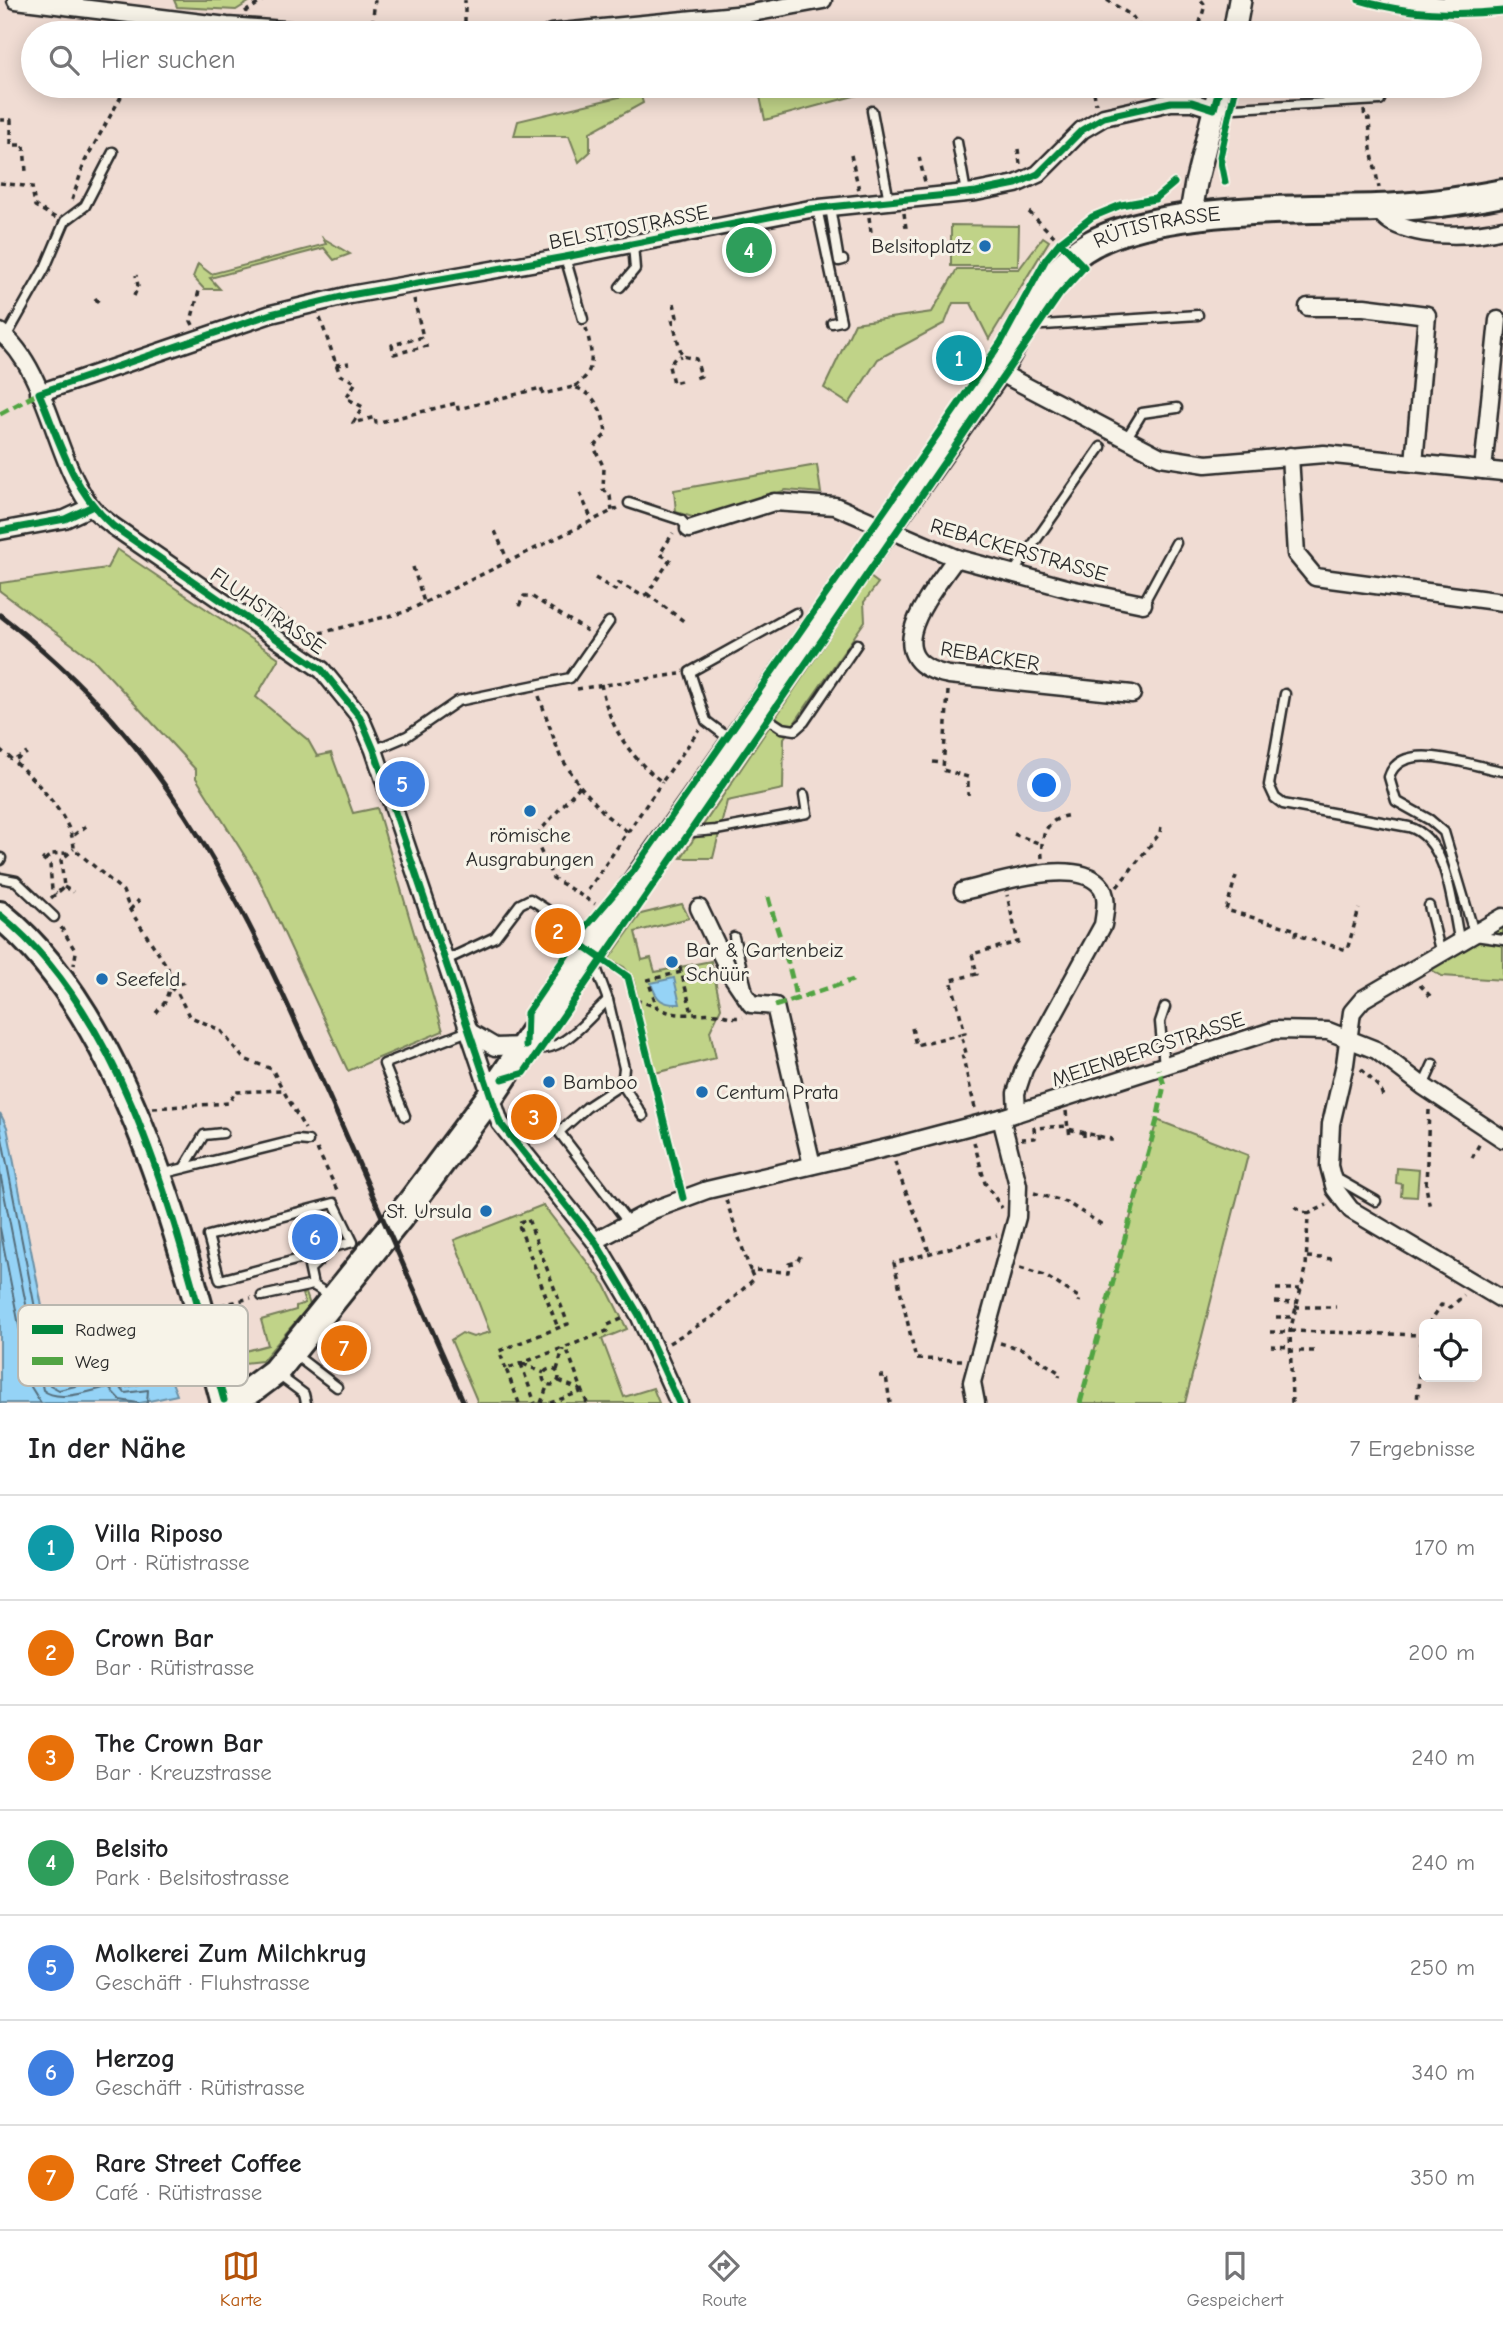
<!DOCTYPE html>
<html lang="de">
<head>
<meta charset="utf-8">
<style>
  body { margin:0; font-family:"Comic Neue",sans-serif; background:#f6f6f6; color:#202124 }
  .controls { position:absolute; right:21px; bottom:21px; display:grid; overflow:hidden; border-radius:10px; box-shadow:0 4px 18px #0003 }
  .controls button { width:63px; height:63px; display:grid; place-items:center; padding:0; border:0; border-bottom:2px solid #e0e0e0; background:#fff; color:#202124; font:35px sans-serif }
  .you { position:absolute; left:1045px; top:786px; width:24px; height:24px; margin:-18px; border:5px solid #fff; border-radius:50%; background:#1a73e8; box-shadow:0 0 0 10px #1a73e833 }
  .badge { display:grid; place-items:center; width:46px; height:46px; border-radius:50%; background:#b45309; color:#fff; font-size:23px; font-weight:700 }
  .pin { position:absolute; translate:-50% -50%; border:4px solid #fff; box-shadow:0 2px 7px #0006 }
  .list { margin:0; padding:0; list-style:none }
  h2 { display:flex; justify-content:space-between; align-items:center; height:91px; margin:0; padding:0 28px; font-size:30px }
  h2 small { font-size:23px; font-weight:400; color:#757577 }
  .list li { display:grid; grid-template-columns:46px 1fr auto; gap:21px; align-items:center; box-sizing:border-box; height:105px; padding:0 28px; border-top:2px solid #e0e0e0 }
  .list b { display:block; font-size:26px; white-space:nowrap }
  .list p { margin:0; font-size:23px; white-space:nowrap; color:#757577 }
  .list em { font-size:23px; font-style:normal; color:#757577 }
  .icon { flex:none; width:38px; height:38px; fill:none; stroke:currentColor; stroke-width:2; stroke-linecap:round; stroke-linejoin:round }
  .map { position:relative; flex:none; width:1503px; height:1403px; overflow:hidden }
  .search { position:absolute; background:#fff; box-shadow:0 4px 18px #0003; left:21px; right:21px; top:21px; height:77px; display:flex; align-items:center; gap:18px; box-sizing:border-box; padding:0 24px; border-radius:38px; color:#757577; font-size:26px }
  .sheet { height:826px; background:#fff }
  nav { display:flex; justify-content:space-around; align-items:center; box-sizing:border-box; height:98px; border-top:2px solid #e0e0e0; background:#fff; font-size:19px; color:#757577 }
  nav a { display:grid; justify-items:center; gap:4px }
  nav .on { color:#b45309 }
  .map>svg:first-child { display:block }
</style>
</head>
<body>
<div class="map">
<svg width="1503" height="1403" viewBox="0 0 1503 1403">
  <rect width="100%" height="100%" fill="#f0dcd3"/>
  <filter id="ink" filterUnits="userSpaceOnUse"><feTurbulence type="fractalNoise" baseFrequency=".0143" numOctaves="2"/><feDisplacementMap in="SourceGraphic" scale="14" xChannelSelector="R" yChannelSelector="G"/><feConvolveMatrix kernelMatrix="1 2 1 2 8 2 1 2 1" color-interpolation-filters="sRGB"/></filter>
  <g filter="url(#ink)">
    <g fill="#c0d388" stroke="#767f5a" stroke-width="2">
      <polygon points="174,0 252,0 236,10 177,7"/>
      <polygon points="761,86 891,86 765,120 758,87"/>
      <polygon points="640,92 643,103 590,132 590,152 579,162 569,136 514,136 518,121"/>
      <polygon points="951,225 1019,226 1018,266 951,266"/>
      <polygon points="768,235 771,256 730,262 728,243"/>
      <polygon points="1043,237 1049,241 989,339 971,303 953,303 945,323 878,359 849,404 824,388 855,323 932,312 957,269 1019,269"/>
      <polygon points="323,238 350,254 334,260 324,248 210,278 220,289 204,289 193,277 198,264 211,274 326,244"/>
      <polygon points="817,465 821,493 786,490 699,519 676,512 674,490"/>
      <polygon points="117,549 279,658 256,697 308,740 317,756 331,753 353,813 377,808 443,1031 348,1071 258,877 196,778 196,770 96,662 0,591 0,583 107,568"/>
      <polygon points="870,577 878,583 864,602 865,621 784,738 783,789 727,801 713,858 681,858"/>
      <polygon points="682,904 689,918 635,932 642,960 651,958 655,972 711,961 721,1008 710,1031 716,1058 655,1073 633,977 624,967 609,959 641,914"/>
      <polygon points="1503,917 1503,980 1442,976 1423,965"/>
      <polygon points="1157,1120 1248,1155 1185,1403 1080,1403"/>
      <polygon points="1397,1168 1419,1170 1417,1197 1401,1196 1402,1184 1396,1183"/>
      <polygon points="543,1205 605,1285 627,1329 602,1339 624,1397 653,1388 659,1403 478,1403 451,1340 462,1333 473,1337 490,1332 454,1240"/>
      <polygon points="306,1293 310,1305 262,1361 244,1363 228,1352 221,1326 229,1323 238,1353 268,1345 261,1320 296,1310 296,1306 305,1303 302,1294"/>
    </g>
    <g fill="#95d3f6" stroke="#6b90a5" stroke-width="2">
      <path d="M674,978L680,1004C663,1005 656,1000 651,983Z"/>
      <polygon points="0,1113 7,1127 57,1383 116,1369 127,1387 170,1377 177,1395 140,1403 0,1403"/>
    </g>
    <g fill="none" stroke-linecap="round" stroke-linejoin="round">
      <g stroke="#556e7c" stroke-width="2">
        <polyline points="0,1128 50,1385 59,1390 112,1377 125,1393 148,1390 147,1403"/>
        <path d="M0,1173L43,1390C58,1403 89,1391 108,1387L120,1400L138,1403"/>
        <polyline points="0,1228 31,1387 41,1403"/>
      </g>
      <g stroke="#2b2b2b" stroke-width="13">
        <g id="service">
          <polyline points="1217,109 1380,100"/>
          <polyline points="872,111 889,201"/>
          <polyline points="957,142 966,193"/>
          <polyline points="830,207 839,261 843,260"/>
          <polyline points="817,208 841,321 832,323"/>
          <polyline points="565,257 583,319"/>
          <polyline points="620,287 635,269 633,244"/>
          <polyline points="1028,326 1198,315"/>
          <polyline points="6,337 45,268 65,221 85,206 113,152"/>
          <polyline points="1126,439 1142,413 1177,408"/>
          <polyline points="629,503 681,520 689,529"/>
          <polyline points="1013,573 1101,447"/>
          <polyline points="1143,604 1176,543"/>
          <path d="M1285,694L1269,785L1275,798L1283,804L1409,827C1449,839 1452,909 1460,943"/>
          <polyline points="761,714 782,728 795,730 804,722 857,644"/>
          <polyline points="731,740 706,721 690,672 796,613"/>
          <polyline points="374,750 407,736 458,701 570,678 609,622"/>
          <path d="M1503,771C1473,767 1401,737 1389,777L1396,801L1430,820L1444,832L1475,936L1503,940"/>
          <polyline points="680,833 716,830 807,813 804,795"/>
          <polyline points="0,860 1,858"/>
          <polyline points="0,878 16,881 54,917"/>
          <polyline points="1429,906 1441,954"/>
          <polyline points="734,937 747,988"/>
          <polyline points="444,961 495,937 520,904 530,899 574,927"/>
          <polyline points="608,1000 624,1068 622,1084 587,1107 559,1132 628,1222"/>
          <path d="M528,1047C561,1057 586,1020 608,1000L591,954"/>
          <polyline points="1164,1066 1160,1022 1165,1007"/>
          <polyline points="622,1084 643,1116"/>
          <polyline points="1423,1086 1433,1064"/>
          <polyline points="405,1116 384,1064 468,1031"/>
          <polyline points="184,1168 204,1135 223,1133"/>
          <polyline points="161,1174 297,1140 308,1141"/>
          <polyline points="1334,1177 1376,1201"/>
          <polyline points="310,1269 333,1247 353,1242 334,1203 208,1236 220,1280 307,1257 313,1285"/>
          <polyline points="262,1296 313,1285 332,1297"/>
          <polyline points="294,1354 337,1387"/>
          <polyline points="277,1374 304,1394 306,1403"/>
        </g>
      </g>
      <g stroke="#2b2b2b" stroke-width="21">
        <g id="minor">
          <polyline points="16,0 227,26 328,33"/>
          <polyline points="1390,0 1443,6 1503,2"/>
          <polyline points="551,33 746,14 823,0"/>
          <path d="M1377,209C1381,213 1387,221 1393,223C1423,238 1471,237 1503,229"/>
          <polyline points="1308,307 1364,307 1427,315 1414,463"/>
          <path d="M0,332C48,371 53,454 89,504C95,513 105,519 113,526L322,670L360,717L374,750L500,1123L595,1241L639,1315L679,1403"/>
          <polyline points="997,371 1161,457 1206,464 1324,454 1503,472"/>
          <polyline points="39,393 271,314 350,295 565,257 810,209 976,192 1016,184 1038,174 1082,130 1104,117 1171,102 1192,102 1214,109"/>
          <polyline points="1290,456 1296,554 1315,577 1503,602"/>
          <polyline points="1483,470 1498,320"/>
          <polyline points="689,529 774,502 835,506 956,558 1070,589 1143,604"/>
          <polyline points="0,531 65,519 91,507"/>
          <path d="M956,558C933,592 872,660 949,675L1132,694"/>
          <path d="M963,891C995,884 1073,857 1099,884C1109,894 1105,912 1103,925L1024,1069L1016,1093L1017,1113"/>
          <polyline points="699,908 730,973 751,1004 775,1006 812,1165"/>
          <polyline points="1503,917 1363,999 1352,1012 1345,1064 1331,1124 1329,1166 1335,1189 1351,1210 1503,1300"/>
          <polyline points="468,1031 495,1047 526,1046"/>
          <polyline points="595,1241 653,1210 707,1190 895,1146 1001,1118 1275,1030 1328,1031 1376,1050 1423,1086 1503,1139"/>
          <polyline points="976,1403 972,1382 1017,1217 1018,1185 1001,1118"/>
        </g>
      </g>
      <g stroke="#2b2b2b" stroke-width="26">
        <g id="tertiary">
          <polyline points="1234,33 1240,0"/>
          <polyline points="1190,219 1196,183 1220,86"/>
        </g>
      </g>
      <g stroke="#2b2b2b" stroke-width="32">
        <g id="primary">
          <path d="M0,915C128,1019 183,1248 225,1403"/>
          <path id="s1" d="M224,1400L251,1390L275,1372L410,1204L490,1097L589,950L997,371C1019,336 1043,283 1074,256C1133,205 1299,210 1376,208C1418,207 1462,201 1503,193"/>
        </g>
      </g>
      <g stroke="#2b2b2b" stroke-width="3.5" stroke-dasharray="5 5" stroke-linecap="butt">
        <polyline points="1107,0 1132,16 1144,33"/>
        <polyline points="245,12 264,0"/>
        <polyline points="371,33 375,0"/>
        <polyline points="465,33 465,0"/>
        <polyline points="1197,33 1205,5 1201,0"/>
        <polyline points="1094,92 1096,104"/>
        <polyline points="1364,110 1365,119 1369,119 1371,149 1379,188"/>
        <polyline points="0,120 11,120 11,145 24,145 26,172"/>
        <polyline points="1018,149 1020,164"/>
        <polyline points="851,155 859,190"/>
        <polyline points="919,157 925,182"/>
        <polyline points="0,183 32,187 35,206 56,218"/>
        <polyline points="72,200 85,161 127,86"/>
        <polyline points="1029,212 1060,242"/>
        <polyline points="904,213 906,228"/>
        <polyline points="869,217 871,232"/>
        <polyline points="134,296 138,286 136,275"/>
        <polyline points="95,298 100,304"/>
        <polyline points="414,299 423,337 392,345 394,354 431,345"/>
        <polyline points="674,303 677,317 672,319 682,356 696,359 701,376 692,379"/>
        <polyline points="320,318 340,375 356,382 346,398 363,407 353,423 375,417 376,423 457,403 458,409 541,388 543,394 573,387"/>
        <polyline points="193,325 191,321 199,291"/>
        <path d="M586,328C592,352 598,373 573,387C595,392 604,413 606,434L594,447L604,468L603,489L610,496L612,511"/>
        <polyline points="336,365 349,363"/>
        <polyline points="681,381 673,383 669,366 675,358 681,356"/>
        <polyline points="580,493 592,520"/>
        <polyline points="495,531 508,561"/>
        <polyline points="413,567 424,602"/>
        <polyline points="595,578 615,590 619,583 643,596 647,594 670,560 660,554 673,533"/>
        <polyline points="647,594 685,622"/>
        <polyline points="519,606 524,596 531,596 587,631"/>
        <polyline points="271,618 276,611 312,635 405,612 618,508"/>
        <path d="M601,684C609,727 629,756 662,782L699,730"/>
        <polyline points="577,689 680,674"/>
        <polyline points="948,691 943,770 968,777 968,795"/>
        <polyline points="539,696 560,756 580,786 539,832 536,841 553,878 595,904"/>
        <path d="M0,750C25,768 74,817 74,849L123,891L130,910L168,968L170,987L178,994L189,1016L220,1030L244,1059L272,1069L283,1090"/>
        <polyline points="16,759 27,753"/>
        <polyline points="933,762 943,763"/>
        <polyline points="580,786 607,816 628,832"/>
        <polyline points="1014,834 1041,844"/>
        <polyline points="74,835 86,826"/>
        <polyline points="42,858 50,865 52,890 56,894"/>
        <path d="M1042,858C1040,834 1047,818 1071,815"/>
        <polyline points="45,860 51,854 68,853"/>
        <polyline points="1236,876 1226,910 1297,930 1296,935 1347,950 1359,909"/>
        <polyline points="64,887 73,892"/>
        <polyline points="1117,887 1160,833 1161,826"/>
        <polyline points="588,890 662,782"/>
        <polyline points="51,898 64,887 61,860 74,849"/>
        <polyline points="130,910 139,900"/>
        <polyline points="61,927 76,952 74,965"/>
        <polyline points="607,964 628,977 680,1183"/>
        <polyline points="680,967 692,1013"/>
        <path d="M681,972L648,980L657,1007C677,1019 694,1012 716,1014C728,1015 729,1019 743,1017"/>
        <polyline points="1420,985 1431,997"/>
        <polyline points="636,1000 657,1007"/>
        <polyline points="156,1013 165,1002 170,987 184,982"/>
        <polyline points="912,1028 916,1045 961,1034"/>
        <polyline points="1361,1069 1380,1088 1384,1099"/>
        <polyline points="153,1108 229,1103 235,1092 283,1090 305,1129"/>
        <polyline points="975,1108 962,1054 966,1053 961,1034 965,1033 951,980 977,974 972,954 1018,942 1007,895"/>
        <polyline points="1429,1110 1426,1186 1430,1209"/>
        <polyline points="1066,1111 1068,1129 1111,1139 1111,1145"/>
        <polyline points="1069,1129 1070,1137"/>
        <polyline points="1084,1132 1084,1140"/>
        <polyline points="1097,1135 1098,1143"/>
        <polyline points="1021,1139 1035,1138 1034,1128 1068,1126"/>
        <polyline points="974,1142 985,1183 1002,1208"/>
        <polyline points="317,1149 338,1192"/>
        <polyline points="1472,1158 1481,1141"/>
        <path d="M895,1162C905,1195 921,1221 929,1253"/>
        <polyline points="1034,1193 1066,1202 1101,1224 1100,1229"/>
        <polyline points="726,1200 750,1270 788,1272 789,1264 797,1262 801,1255"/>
        <polyline points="1295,1207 1308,1214"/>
        <polyline points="1307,1257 1334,1259"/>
        <polyline points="1020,1268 1045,1276 1080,1298 1079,1302"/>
        <polyline points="1276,1289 1300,1289"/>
        <polyline points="234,1302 236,1309"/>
        <polyline points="1275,1302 1296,1303"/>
        <polyline points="221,1305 251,1298"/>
        <polyline points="1295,1307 1336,1307"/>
        <polyline points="1276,1317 1292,1317"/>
        <polyline points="1429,1324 1441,1305 1451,1307 1464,1295"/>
        <polyline points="1290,1331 1422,1335 1417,1403"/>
        <polyline points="1270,1332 1289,1332"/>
        <polyline points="669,1343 714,1316 754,1279 750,1270"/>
        <polyline points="1000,1343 1022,1349 1060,1373 1059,1377"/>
        <polyline points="1271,1346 1289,1347"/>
        <polyline points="1289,1351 1316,1351"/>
        <polyline points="962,1360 916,1359 894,1263 997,1235"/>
        <polyline points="521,1364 535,1403"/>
        <polyline points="523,1364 544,1373"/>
        <circle cx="551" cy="1377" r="8"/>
        <polyline points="506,1369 499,1351 568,1324 528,1219 518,1223 558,1328"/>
        <polyline points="557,1370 563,1349"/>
        <polyline points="879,1376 886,1376 890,1403"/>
        <polyline points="559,1381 581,1390"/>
        <polyline points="519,1403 506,1369 565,1347"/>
        <polyline points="541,1403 548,1384"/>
        <polyline points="550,1403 583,1391"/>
        <polyline points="587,1403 566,1347 607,1331 608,1325 624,1318"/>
        <polyline points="1292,1403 1290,1331 1306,1269 1308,1214 1327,1205"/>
      </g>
      <use href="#service" stroke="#f7f3e8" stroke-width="8"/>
      <use href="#minor" stroke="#f7f3e8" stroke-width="16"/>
      <use href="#tertiary" stroke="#f7f3e8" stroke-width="21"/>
      <use href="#primary" stroke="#f7f3e8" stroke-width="26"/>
      <path stroke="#2b2b2b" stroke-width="5" d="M0,615C174,749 246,909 332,1103C376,1203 420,1303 464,1403"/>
      <g stroke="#51a443" stroke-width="5" stroke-dasharray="10 5" stroke-linecap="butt">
        <polyline points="0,414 39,393"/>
        <path d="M768,897C777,932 791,964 796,999"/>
        <polyline points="775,1006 853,980"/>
        <polyline points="1080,1403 1157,1120 1164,1085 1159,1069"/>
      </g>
      <g stroke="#f7f3e8" stroke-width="11">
        <g id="cycleway">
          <path d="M1359,0C1406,14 1454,16 1503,11"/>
          <polyline points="1225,182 1220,157 1236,86"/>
          <polyline points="0,531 65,519 91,507"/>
          <path d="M0,915C133,1022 179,1242 224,1400"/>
          <polyline points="576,941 628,977 683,1198"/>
          <polyline points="526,1046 527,1013 585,928 634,870 960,402 1001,342 1046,259 1060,242 1092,217 1121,205 1155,199 1174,183"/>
          <polyline points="503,1079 524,1073 1060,294 1084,267 1060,242"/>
          <path d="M679,1403L639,1315L595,1241L500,1123L374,750L360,717L322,670L113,526C72,490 60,442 39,393L271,314L350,295L565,257L810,209L976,192L1016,184L1038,174L1082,130L1104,117L1171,102H1192L1214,109L1220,86"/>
        </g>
      </g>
      <use href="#cycleway" stroke="#00873e" stroke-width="7"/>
    </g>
  </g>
  <g fill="#1f6fb2" stroke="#f7f3e8" stroke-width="2.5">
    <circle cx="985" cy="246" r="7"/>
    <circle cx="530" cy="811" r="7"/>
    <circle cx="672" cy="962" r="7"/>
    <circle cx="102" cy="979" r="7"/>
    <circle cx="549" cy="1082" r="7"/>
    <circle cx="702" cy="1092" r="7"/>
    <circle cx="486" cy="1211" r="7"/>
  </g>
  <g text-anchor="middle" stroke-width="6" stroke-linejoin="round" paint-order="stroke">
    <g font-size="21" fill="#2b2b2b" stroke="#f7f3e8">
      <text transform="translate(629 227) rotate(-11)" y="7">BELSITOSTRASSE</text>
      <text dy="7" stroke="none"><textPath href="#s1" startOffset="1522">RÜTISTRASSE</textPath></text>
      <text transform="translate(1019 550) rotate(16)" y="7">REBACKERSTRASSE</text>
      <text transform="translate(268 611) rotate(35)" y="7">FLUHSTRASSE</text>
      <text transform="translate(990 656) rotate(9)" y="7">REBACKER</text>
      <text transform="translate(1148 1049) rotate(-18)" y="7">MEIENBERGSTRASSE</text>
    </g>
    <g font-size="21" fill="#2b2b2b" stroke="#f7f3e8" text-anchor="start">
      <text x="971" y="253" text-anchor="end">Belsitoplatz</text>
      <text x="530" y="842" text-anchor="middle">römische<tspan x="530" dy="24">Ausgrabungen</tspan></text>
      <text x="686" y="957">Bar &amp; Gartenbeiz<tspan x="686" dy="24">Schüür</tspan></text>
      <text x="116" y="986">Seefeld</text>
      <text x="563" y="1089">Bamboo</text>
      <text x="716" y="1099">Centum Prata</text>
      <text x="472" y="1218" text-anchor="end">St. Ursula</text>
    </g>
  </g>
  <rect x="18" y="1305" width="230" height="81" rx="10" fill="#f7f3e8" stroke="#bab7af" stroke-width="2"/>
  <rect x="32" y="1325" width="31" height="9" fill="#00873e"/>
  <rect x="32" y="1357" width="31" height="8" fill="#51a443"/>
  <g font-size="19" fill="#2b2b2b">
    <text x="75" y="1336">Radweg</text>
    <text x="75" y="1368">Weg</text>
  </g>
</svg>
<div class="controls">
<button><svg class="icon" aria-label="locate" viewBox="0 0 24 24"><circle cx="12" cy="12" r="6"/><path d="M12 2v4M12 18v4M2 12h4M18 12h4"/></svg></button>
</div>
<div class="you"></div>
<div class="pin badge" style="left:959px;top:358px;background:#0f9aa8">1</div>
<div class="pin badge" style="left:558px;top:931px;background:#e8710a">2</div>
<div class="pin badge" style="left:534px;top:1117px;background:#e8710a">3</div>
<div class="pin badge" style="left:749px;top:250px;background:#2e9e5b">4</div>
<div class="pin badge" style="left:402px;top:784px;background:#3f7fe0">5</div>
<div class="pin badge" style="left:315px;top:1237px;background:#3f7fe0">6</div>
<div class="pin badge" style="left:344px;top:1348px;background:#e8710a">7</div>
<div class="search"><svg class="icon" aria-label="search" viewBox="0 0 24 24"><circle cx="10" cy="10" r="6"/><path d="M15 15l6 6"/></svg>Hier suchen</div>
</div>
<section class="sheet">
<h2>In der Nähe<small>7 Ergebnisse</small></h2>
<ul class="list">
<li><span class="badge" style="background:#0f9aa8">1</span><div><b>Villa Riposo</b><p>Ort · Rütistrasse</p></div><em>170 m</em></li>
<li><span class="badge" style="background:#e8710a">2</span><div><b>Crown Bar</b><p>Bar · Rütistrasse</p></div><em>200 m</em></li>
<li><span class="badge" style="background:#e8710a">3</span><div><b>The Crown Bar</b><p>Bar · Kreuzstrasse</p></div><em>240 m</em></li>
<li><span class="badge" style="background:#2e9e5b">4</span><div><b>Belsito</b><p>Park · Belsitostrasse</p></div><em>240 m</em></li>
<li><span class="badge" style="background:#3f7fe0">5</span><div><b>Molkerei Zum Milchkrug</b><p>Geschäft · Fluhstrasse</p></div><em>250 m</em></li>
<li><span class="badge" style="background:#3f7fe0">6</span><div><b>Herzog</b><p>Geschäft · Rütistrasse</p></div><em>340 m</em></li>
<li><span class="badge" style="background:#e8710a">7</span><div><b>Rare Street Coffee</b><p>Café · Rütistrasse</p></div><em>350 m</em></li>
</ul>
</section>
<nav>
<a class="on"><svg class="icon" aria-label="map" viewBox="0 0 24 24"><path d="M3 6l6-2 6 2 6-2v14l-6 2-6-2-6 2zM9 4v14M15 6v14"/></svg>Karte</a>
<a><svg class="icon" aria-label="directions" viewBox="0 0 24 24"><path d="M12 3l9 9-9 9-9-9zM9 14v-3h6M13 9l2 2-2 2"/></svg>Route</a>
<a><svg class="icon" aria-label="saved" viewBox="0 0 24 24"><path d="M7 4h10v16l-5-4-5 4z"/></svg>Gespeichert</a>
</nav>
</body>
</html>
